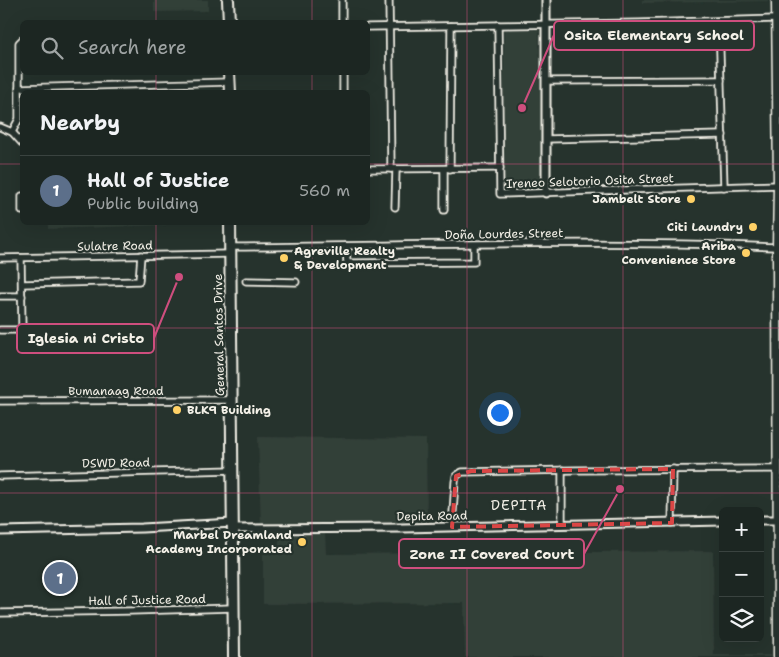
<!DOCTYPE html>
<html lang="en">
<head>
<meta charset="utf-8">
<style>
  body { margin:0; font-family:"Shantell Sans",sans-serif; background:#252e2a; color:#f1f3f6 }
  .controls { position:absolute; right:15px; bottom:15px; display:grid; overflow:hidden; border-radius:8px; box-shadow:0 5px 20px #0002 }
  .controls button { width:45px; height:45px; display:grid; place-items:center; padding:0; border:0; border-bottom:1px solid #3a4340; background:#1c2622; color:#f1f3f6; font:25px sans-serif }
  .you { position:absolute; left:499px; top:412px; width:18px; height:18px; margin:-12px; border:4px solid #fff; border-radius:50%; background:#1a73e8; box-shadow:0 0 0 8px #1a73e833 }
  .badge { display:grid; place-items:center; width:32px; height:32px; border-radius:50%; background:#ffd166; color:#fff; font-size:16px; font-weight:700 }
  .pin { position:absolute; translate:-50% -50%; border:2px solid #fff; box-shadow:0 1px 5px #0006 }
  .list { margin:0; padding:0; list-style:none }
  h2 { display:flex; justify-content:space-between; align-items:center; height:65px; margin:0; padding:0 20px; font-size:21px }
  h2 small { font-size:16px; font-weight:400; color:#a0a5a5 }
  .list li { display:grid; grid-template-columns:32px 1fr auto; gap:15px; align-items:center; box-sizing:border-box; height:70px; padding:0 20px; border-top:1px solid #3a4340 }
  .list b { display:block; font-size:19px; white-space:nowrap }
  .list p { margin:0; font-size:16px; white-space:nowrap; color:#a0a5a5 }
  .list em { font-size:16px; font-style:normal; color:#a0a5a5 }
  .icon { flex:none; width:28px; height:28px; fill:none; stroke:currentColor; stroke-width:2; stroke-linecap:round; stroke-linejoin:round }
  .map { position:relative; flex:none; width:779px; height:657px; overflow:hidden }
  .search { position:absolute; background:#1c2622; box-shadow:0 5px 20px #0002; left:20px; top:20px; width:350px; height:55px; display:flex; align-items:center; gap:12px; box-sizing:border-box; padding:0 18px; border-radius:8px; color:#a0a5a5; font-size:19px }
  .panel { position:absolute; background:#1c2622; box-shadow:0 5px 20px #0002; left:20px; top:90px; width:350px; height:135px; border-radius:8px }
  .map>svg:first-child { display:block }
</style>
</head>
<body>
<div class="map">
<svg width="779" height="657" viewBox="0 0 779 657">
  <rect width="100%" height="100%" fill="#26332d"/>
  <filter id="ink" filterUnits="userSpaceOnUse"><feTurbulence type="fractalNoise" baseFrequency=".02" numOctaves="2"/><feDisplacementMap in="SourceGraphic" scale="10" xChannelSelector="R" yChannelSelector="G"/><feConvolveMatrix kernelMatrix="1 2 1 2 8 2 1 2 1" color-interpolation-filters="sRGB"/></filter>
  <g filter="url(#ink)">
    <g fill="#333f39">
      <polygon points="154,0 208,0 208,11 154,12"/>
      <polygon points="642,0 772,0 772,1 642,3"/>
      <polygon points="504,29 539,29 543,188 504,189"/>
      <polygon points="166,223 166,225 48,229 48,223"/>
      <polygon points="258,437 426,439 427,526 261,527"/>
      <polygon points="279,531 325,531 326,554 713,551 714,655 770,655 770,657 465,657 464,603 263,604 263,554 279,554"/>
    </g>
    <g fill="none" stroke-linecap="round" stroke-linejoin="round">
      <g stroke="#f4f1e8" stroke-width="9">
        <g id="minor">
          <polyline points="342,0 342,22"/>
          <polyline points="389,0 391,169"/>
          <polyline points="719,21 724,187"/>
          <polyline points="498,25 500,194 778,185"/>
          <polyline points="368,27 639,23 776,19"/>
          <polyline points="343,72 343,92"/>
          <polyline points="546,81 721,80"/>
          <polyline points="19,88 229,82"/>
          <polyline points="0,127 12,132 22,143"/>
          <polyline points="12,132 19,119 19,43 22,40"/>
          <polyline points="546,139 723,135"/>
          <polyline points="368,169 500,168"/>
          <polyline points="450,169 451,26"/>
          <polyline points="395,207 396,169"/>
          <polyline points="444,210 444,169"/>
          <polyline points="22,211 22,196"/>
          <polyline points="346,246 347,263 474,262 474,245"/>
          <path d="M230,247C413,246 595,239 777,247"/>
          <polyline points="0,258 230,254"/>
          <polyline points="246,281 296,282"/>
          <polyline points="22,284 139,281 141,255"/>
          <polyline points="0,296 22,296"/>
          <polyline points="0,330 22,330 21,258"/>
          <polyline points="0,401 232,400"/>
          <polyline points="0,476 233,470"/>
          <polyline points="672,523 673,469"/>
          <polyline points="562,524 562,470"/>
          <polyline points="452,527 455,482 456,476 462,472 576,470 778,469"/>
          <polyline points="0,613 131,611 233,608"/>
        </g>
      </g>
      <g stroke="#f4f1e8" stroke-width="11">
        <g id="tertiary">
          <polyline points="546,0 546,193"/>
          <polyline points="760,520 778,520"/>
          <polyline points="233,529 403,528 723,521"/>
          <polyline points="0,531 142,528 233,523"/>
        </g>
      </g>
      <g stroke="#f4f1e8" stroke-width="11">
        <polyline id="secondary" points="776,0 778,185 777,247 778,657"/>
      </g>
      <g stroke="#f4f1e8" stroke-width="14">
        <g id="trunk">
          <polyline points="228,0 229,22"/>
          <polyline points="229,72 230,92"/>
          <polyline points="230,222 234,657"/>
        </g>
      </g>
      <use href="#minor" stroke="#26332d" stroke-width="5.5"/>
      <use href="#tertiary" stroke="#26332d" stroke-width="7"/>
      <use href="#secondary" stroke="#26332d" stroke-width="8"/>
      <use href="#trunk" stroke="#26332d" stroke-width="10"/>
    </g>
  </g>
  <path fill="none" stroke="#da4645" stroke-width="4" stroke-dasharray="10 6" stroke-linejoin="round" d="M673,469L672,523L452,527L456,476L471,471Z"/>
  <path fill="none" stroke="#ce4e7e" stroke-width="1" stroke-opacity="0.55" d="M156,0V22M312,0V22M467,0V657M623,0V657M156,72V92M312,72V92M0,164H22M368,164H779M156,222V657M312,222V657M0,328H779M0,493H779"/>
  <g fill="#ffd166" stroke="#26332d" stroke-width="2">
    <circle cx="691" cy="199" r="5"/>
    <circle cx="753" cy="227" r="5"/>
    <circle cx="746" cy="253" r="5"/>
    <circle cx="284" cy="258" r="5"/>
    <circle cx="177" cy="410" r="5"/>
    <circle cx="302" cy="542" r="5"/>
  </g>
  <g text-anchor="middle" stroke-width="4.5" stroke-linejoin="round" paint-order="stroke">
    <g font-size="12" fill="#f4f1e8" stroke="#26332d">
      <text transform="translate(590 181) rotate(-2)" y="4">Ireneo Selotorio Osita Street</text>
      <text transform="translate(504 234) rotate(-1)" y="4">Doña Lourdes Street</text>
      <text transform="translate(115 246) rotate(-1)" y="4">Sulatre Road</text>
      <text transform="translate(219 335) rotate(-91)" y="4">General Santos Drive</text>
      <text x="116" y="395">Bumanaag Road</text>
      <text transform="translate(116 463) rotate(-1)" y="4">DSWD Road</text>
      <text transform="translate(432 516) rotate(-1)" y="4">Depita Road</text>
      <text transform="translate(147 600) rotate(-1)" y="4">Hall of Justice Road</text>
    </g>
    <g font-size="12" font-weight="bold" fill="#f4f1e8" stroke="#26332d" text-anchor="end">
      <text x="681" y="203">Jambelt Store</text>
      <text x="743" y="231">Citi Laundry</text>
      <text x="736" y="250">Ariba<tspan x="736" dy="14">Convenience Store</tspan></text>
      <text x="294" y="255" text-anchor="start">Agreville Realty<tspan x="294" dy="14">&amp; Development</tspan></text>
      <text x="187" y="414" text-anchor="start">BLK9 Building</text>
      <text x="292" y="539">Marbel Dreamland<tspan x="292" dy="14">Academy Incorporated</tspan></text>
    </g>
    <g font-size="14" letter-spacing="1" fill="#f4f1e8" stroke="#26332d">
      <text x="519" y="510">DEPITA</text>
    </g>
  </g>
  <path fill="none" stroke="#ce4e7e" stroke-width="2" d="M522 108L554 35M179 277L154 338M620 489L584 554"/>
  <g fill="#ce4e7e" stroke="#26332d" stroke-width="2">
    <circle cx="522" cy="108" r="5"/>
    <circle cx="179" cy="277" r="5"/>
    <circle cx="620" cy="489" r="5"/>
  </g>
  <g fill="#26332d" stroke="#ce4e7e" stroke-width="2">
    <rect x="554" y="21" width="200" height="29" rx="5"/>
    <rect x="17" y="324" width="137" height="29" rx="5"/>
    <rect x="399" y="539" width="185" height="29" rx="5"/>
  </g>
  <g font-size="14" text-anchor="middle" font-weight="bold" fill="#f4f1e8">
    <text x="654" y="40">Osita Elementary School</text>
    <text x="86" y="343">Iglesia ni Cristo</text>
    <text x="492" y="559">Zone II Covered Court</text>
  </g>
</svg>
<div class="controls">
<button>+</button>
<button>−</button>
<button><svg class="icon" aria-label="layers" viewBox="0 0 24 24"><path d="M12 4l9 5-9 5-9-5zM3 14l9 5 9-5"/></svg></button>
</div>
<div class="you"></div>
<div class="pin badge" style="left:60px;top:578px;background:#5c6f8a">1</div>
<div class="search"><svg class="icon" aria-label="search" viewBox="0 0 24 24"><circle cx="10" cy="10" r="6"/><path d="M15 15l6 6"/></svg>Search here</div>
<section class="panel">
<h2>Nearby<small></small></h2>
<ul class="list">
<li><span class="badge" style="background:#5c6f8a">1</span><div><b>Hall of Justice</b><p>Public building</p></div><em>560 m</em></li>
</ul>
</section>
</div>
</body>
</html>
